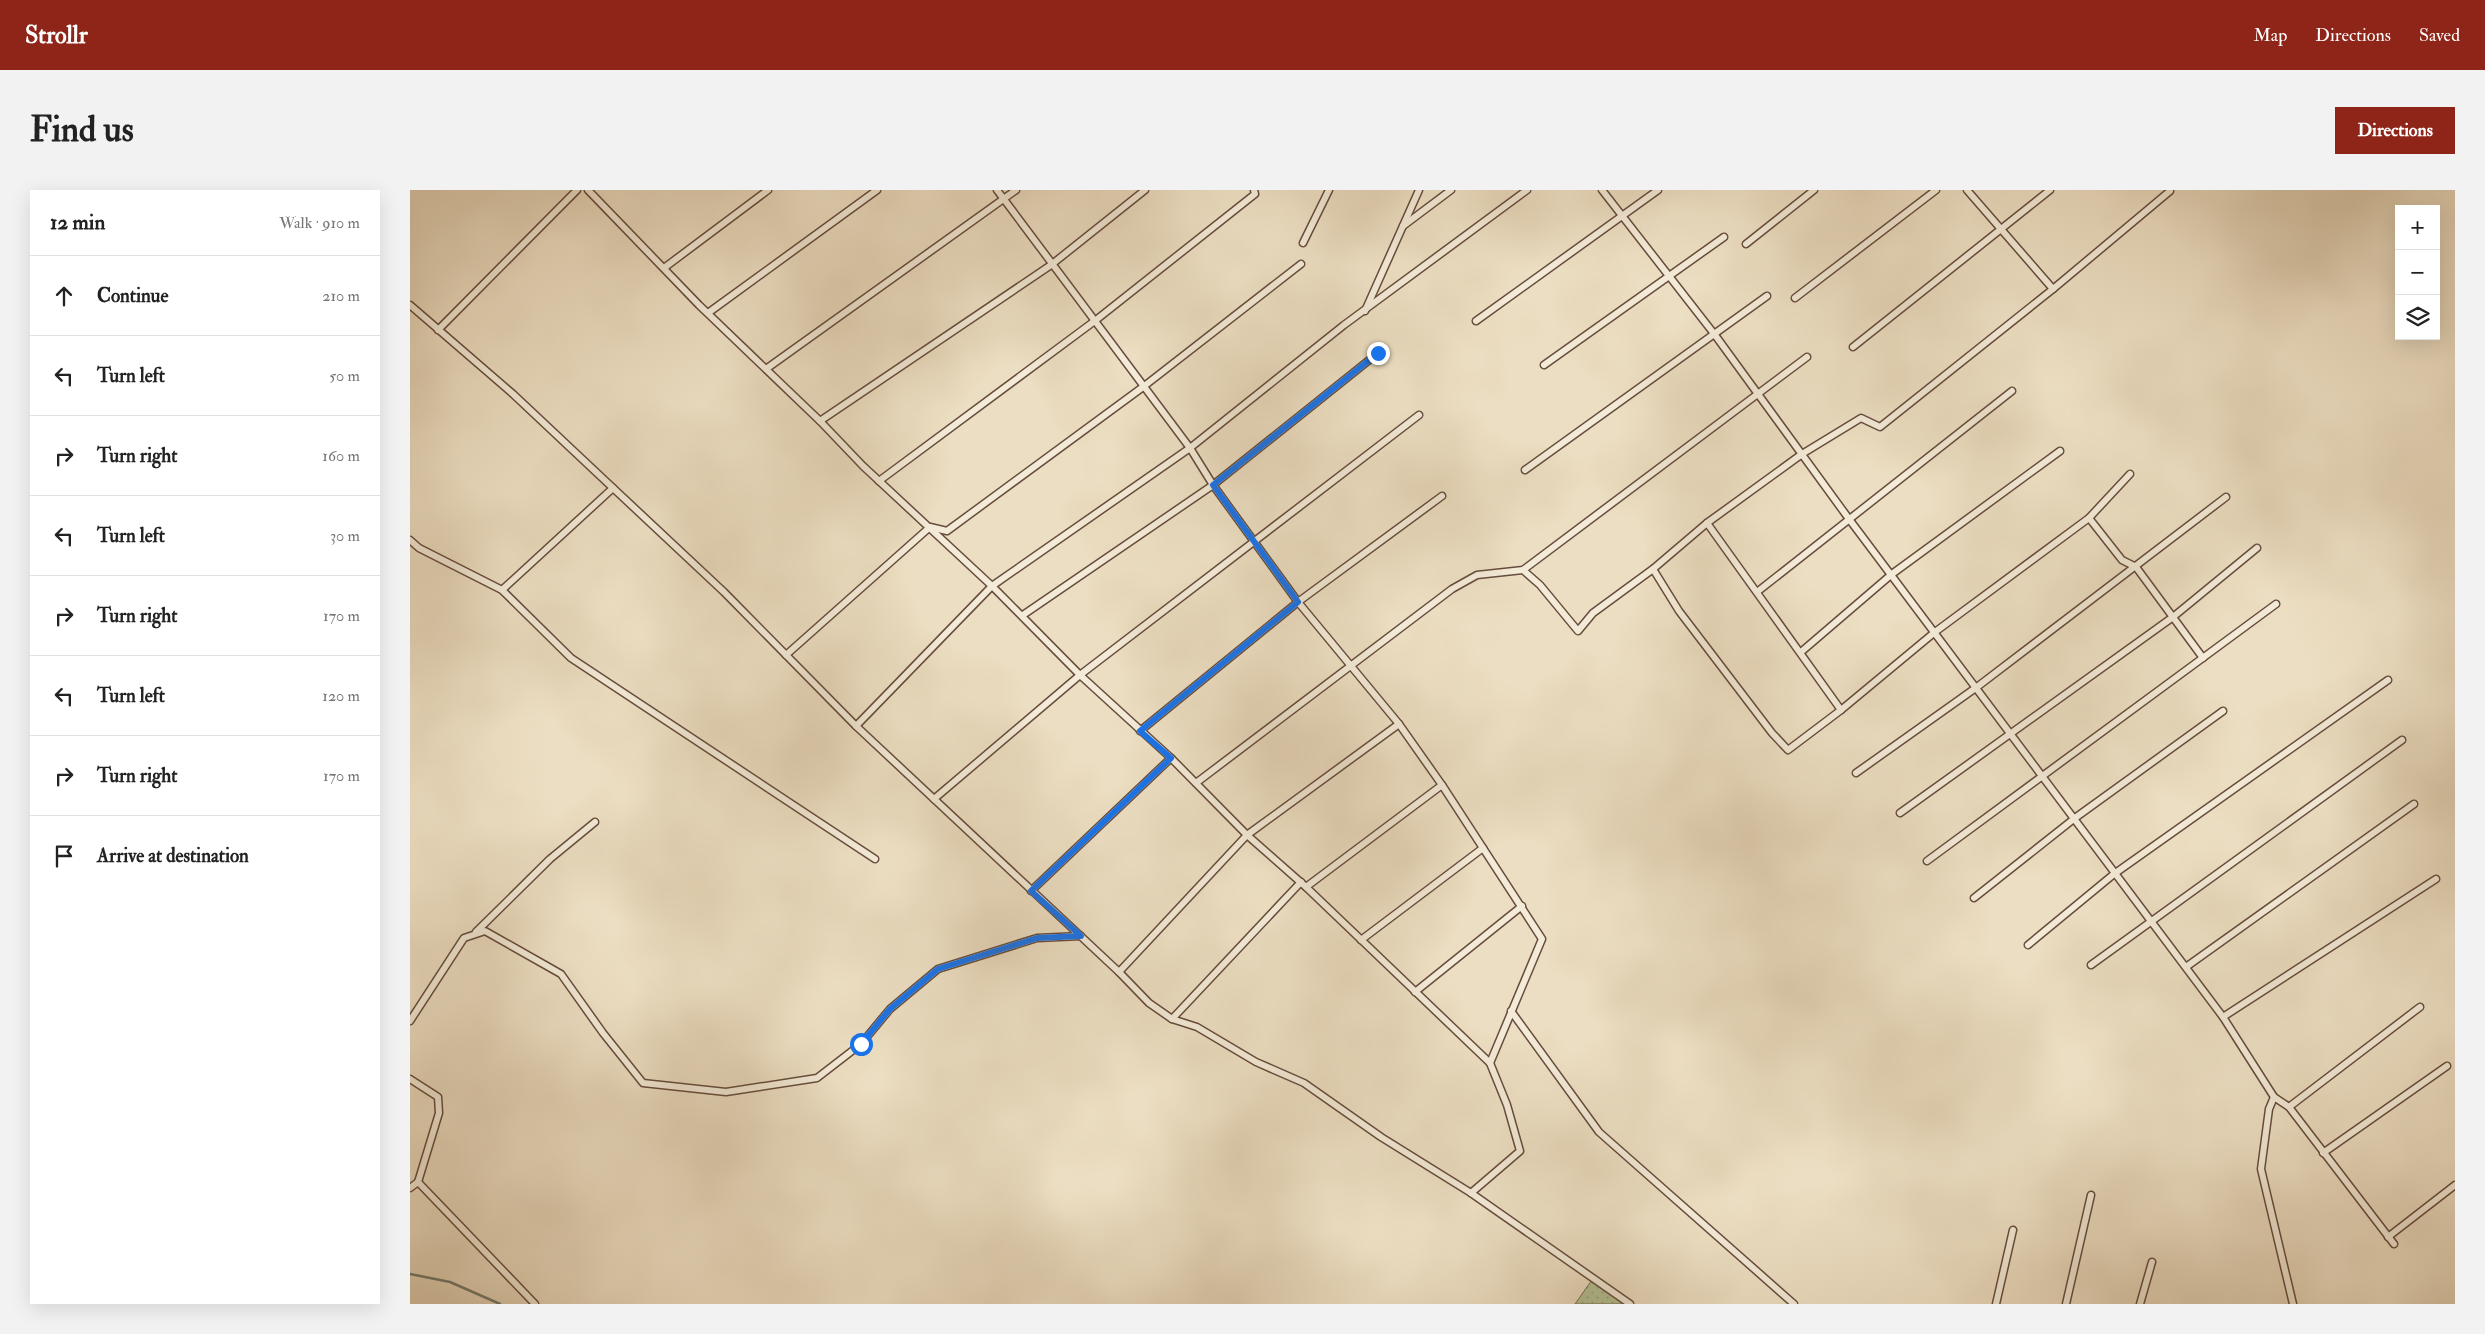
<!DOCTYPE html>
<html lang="en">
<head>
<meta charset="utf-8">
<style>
  body { margin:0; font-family:"IM FELL Double Pica",serif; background:#f2f2f2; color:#222 }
  .controls { position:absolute; right:15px; top:15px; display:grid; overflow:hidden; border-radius:0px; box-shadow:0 5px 20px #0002 }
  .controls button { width:45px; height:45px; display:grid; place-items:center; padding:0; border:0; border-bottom:1px solid #e0e0e0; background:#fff; color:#222; font:25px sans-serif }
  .stop { position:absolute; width:15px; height:15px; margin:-11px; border:4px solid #1a73e8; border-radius:50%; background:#fff }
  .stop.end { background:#1a73e8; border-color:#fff; box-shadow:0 1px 5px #0008 }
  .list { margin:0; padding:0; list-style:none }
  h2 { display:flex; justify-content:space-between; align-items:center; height:65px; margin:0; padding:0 20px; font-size:21px }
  h2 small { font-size:16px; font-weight:400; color:#767676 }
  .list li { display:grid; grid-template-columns:32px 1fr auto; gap:15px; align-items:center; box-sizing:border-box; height:80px; padding:0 20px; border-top:1px solid #e0e0e0 }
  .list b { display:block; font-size:19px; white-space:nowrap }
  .list em { font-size:16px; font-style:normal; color:#767676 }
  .icon { flex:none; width:28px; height:28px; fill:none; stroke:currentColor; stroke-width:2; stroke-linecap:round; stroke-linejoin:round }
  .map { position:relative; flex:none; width:2045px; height:1114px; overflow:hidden; border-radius:0px }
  header { display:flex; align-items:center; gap:30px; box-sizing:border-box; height:70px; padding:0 25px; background:#8f2418; color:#fff }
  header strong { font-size:24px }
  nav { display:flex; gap:28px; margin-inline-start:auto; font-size:18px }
  .intro { display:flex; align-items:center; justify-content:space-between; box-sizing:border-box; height:120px; padding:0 30px }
  h1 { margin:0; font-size:35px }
  .button { padding:12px 22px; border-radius:0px; background:#8f2418; color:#fff; font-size:18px; font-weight:700 }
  main { display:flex; gap:30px; padding:0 30px }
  aside { flex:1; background:#fff; border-radius:0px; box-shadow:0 5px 20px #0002 }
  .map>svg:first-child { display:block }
</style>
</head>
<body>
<header>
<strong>Strollr</strong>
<nav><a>Map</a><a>Directions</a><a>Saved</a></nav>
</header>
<div class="intro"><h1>Find us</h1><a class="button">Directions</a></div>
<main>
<aside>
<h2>12 min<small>Walk · 910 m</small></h2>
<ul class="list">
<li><svg class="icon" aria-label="ahead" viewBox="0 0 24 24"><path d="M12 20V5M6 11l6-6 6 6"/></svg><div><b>Continue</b></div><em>210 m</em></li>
<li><svg class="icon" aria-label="left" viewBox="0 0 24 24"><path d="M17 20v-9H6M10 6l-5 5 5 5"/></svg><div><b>Turn left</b></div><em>50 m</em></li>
<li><svg class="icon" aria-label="right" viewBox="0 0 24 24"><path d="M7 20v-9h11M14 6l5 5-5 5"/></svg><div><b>Turn right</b></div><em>160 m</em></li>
<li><svg class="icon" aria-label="left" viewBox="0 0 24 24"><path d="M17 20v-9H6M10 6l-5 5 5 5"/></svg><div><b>Turn left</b></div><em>30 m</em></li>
<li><svg class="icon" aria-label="right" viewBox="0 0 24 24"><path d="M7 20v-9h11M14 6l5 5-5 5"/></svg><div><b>Turn right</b></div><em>170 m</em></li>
<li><svg class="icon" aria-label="left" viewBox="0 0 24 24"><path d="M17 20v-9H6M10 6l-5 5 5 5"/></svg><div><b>Turn left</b></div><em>120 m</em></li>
<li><svg class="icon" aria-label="right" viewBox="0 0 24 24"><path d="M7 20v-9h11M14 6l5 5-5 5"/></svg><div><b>Turn right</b></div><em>170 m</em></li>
<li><svg class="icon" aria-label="arrive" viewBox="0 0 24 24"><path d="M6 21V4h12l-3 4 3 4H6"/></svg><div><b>Arrive at destination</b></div></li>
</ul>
</aside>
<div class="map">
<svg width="2045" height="1114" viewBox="0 0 2045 1114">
  <defs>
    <pattern id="park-dots" width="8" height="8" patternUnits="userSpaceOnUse" patternTransform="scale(1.25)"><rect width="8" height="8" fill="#b4c295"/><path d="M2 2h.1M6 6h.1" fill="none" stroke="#9ca67f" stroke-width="1.8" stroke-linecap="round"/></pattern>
  </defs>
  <rect width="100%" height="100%" fill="#ecdec2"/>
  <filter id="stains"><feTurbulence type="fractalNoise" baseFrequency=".004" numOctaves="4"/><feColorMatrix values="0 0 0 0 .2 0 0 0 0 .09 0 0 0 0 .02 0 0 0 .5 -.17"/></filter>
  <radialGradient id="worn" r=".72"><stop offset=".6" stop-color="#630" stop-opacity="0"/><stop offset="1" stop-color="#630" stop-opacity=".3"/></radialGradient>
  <polygon fill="url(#park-dots)" stroke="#766e52" points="1184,1087 1218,1114 1165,1114"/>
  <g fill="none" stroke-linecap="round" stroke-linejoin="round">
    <polyline stroke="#737c71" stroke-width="2.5" points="0,1084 40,1092 90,1114"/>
    <g stroke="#664c3c" stroke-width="9">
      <g id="minor">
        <polyline points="178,0 289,115 410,231 453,276 582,396 670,485 761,568 837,645 896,697 1080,873 1097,915 1110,961 1061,1003"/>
        <polyline points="587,0 780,258 803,295 888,412 989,534 1032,595 1132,749 1080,873"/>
        <polyline points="1192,0 1305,145 1439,329 1813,827 1864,907 1879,917 1984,1054"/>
        <polyline points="1557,0 1643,99"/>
        <polyline points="993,36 1041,0"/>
        <polyline points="893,53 919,0"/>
        <polyline points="1336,54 1404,0"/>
        <polyline points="254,78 358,0"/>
        <polyline points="1385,108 1526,0"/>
        <polyline points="0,115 103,204 203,298 314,402 446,536 709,782 739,813 762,829 787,837 846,872 894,893 971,947 1061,1003 1220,1114"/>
        <polyline points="955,121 1009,0"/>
        <polyline points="298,123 467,0"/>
        <polyline points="1066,131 1248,0"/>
        <polyline points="28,140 167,0"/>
        <polyline points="1443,157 1640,0"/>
        <polyline points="1134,175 1314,47"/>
        <polyline points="356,179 606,0"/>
        <polyline points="410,231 641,75 735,0"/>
        <polyline points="1115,280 1357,106"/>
        <polyline points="469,291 686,130 845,4 844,0"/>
        <polyline points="1679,328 1712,370 1726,377 1793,468"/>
        <polyline points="1297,333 1431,520"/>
        <polyline points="0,350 9,358 92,400 161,468 465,669"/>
        <polyline points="1243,379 1269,421 1362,543 1378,560 1431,520 1525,442 1679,328 1720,284"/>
        <polyline points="1113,380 1130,395 1168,441 1183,423 1243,379 1297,333 1392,264 1451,228 1470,237 1643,99 1760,1"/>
        <polyline points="92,400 203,298"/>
        <polyline points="1347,402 1602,201"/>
        <polyline points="613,425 803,295 968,163"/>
        <polyline points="1391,462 1482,384 1650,261"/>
        <polyline points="376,465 520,337 537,341 733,197 891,74"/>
        <polyline points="446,536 582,396 780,258 934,135 1117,0"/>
        <polyline points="730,541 888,412 1032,306"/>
        <polyline points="1446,583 1567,497 1816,307"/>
        <polyline points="786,593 1042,399 1067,385 1113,380 1397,167"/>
        <polyline points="524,609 670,485 1009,225"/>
        <polyline points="1490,623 1763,427 1847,358"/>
        <polyline points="1517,671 1866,414"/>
        <polyline points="896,697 1032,595"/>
        <polyline points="621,701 761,568"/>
        <polyline points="1564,708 1665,628 1813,521"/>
        <polyline points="66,742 140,669 185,632"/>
        <polyline points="951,750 1073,658"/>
        <polyline points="1618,755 1704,684 1978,490"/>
        <polyline points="1681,775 1992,550"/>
        <polyline points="1776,777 2004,614"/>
        <polyline points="709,782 837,645 989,534"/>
        <polyline points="1005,802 1112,716"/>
        <polyline points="1101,821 1189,942 1384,1114"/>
        <polyline points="1813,827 2026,689"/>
        <polyline points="762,829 891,692"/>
        <polyline points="0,831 54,748 75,741 151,784 193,843 233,893 316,902 407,888 451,854 480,819 528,779 627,748 671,746"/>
        <polyline points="0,889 28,907 29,923 8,992 125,1114"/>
        <polyline points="1864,907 1859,919 1851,979 1883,1114"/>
        <polyline points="1879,917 2010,817"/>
        <polyline points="1913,963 2037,876"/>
        <polyline points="0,998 8,992"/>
        <polyline points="1978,1047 2045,995"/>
        <polyline points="1586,1114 1603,1040"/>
        <polyline points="1656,1114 1681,1005"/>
        <polyline points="1730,1114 1742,1072"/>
      </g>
    </g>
    <use href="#minor" stroke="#f3ead7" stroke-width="6"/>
  </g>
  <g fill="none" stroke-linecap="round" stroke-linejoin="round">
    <polyline stroke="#1a73e8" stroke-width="6" points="451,854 480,819 528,779 627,748 671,746 621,701 761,568 730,541 888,412 803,295 968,163"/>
  </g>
  <rect width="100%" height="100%" filter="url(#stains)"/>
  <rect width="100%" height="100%" fill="url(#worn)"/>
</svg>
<div class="controls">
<button>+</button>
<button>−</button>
<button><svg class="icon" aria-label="layers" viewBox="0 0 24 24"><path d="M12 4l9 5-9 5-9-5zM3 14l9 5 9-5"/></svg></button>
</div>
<div class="stop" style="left:451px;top:854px"></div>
<div class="stop end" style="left:968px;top:163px"></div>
</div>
</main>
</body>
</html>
